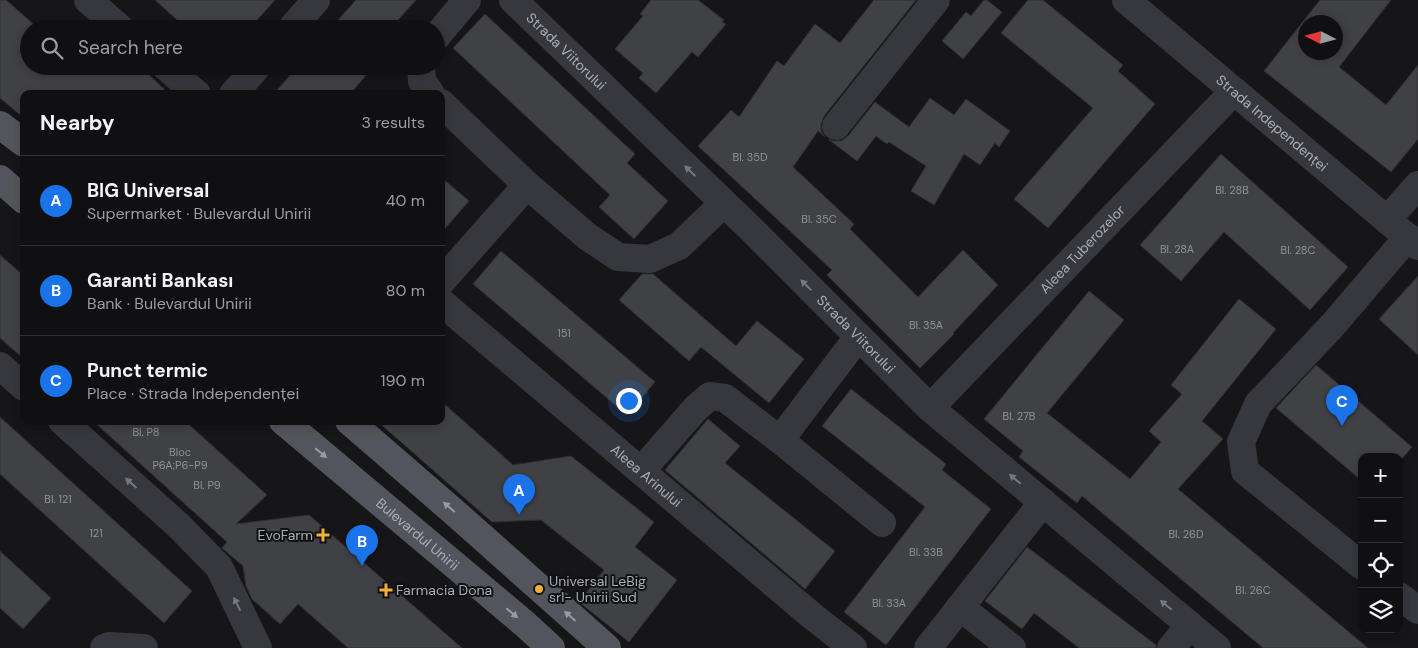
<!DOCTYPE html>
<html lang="en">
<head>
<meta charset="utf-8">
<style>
  body { margin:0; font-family:"DM Sans",sans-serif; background:#1e1e20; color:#f1f3f6 }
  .controls { position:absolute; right:15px; bottom:15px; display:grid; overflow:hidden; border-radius:10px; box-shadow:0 2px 8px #0003 }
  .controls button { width:45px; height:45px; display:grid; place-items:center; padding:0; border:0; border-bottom:1px solid #303032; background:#101012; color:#f1f3f6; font:25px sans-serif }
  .compass { position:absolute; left:1298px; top:15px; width:45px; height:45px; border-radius:50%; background:#101012; box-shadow:0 2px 8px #0003; rotate:276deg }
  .you { position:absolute; left:628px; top:400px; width:18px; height:18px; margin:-12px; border:4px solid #fff; border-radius:50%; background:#1a73e8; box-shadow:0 0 0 8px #1a73e833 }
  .badge { display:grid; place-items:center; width:32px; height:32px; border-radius:50%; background:#1a73e8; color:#fff; font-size:16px; font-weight:700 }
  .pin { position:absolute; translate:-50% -41px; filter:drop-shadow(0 1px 2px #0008) }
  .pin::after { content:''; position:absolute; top:26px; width:18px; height:15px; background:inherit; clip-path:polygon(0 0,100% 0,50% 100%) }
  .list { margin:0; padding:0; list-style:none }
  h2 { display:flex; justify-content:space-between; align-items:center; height:65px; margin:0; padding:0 20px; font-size:21px }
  h2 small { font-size:16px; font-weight:400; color:#9c9d9f }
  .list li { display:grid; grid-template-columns:32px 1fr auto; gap:15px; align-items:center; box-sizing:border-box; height:90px; padding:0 20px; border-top:1px solid #303032 }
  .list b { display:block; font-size:19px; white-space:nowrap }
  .list p { margin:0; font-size:16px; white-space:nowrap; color:#9c9d9f }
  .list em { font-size:16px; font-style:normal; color:#9c9d9f }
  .icon { flex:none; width:28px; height:28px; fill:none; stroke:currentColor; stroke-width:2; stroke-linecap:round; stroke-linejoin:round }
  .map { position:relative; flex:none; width:1418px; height:648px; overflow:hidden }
  .search { position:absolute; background:#101012; box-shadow:0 2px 8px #0003; left:20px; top:20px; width:425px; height:55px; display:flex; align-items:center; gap:12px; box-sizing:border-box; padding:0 18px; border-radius:28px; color:#9c9d9f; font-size:19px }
  .panel { position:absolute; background:#101012; box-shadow:0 2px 8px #0003; left:20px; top:90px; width:425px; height:335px; border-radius:10px }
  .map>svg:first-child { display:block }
</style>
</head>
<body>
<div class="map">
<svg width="1418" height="648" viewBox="0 0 1418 648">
  <rect width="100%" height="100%" fill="#161618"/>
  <g fill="#404145" stroke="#303034" fill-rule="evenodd">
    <polygon points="0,0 6,0 39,29 29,29 29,66 140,66 169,94 24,94 24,118 0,98"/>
    <polygon points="155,0 275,0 249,29 187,29"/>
    <polygon points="356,0 416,0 390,29 330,29"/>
    <polygon points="651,0 698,0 724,20 722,22 726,24 698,57 692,52 656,93 639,78 643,73 615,49 643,16 640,14"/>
    <polygon points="874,0 916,0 824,116 821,124 821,131 825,137 818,131 793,167 854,224 850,229 918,297 963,250 998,285 953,333 954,334 920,368 827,275 832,270 698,146 731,110 739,117 777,61 784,66 815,24 840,43"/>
    <polygon points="984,0 987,0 1002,12 963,59 942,41 966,12 971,16"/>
    <polygon points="1028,0 1043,0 1123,65 1118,71 1155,104 1048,228 1014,199 1093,108 1001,33"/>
    <path d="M1320,0H1391L1339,67L1386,105L1418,65V139L1391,172L1264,71ZM1306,22H1336V52H1306Z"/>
    <polygon points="485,14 635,154 627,163 668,201 634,239 599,207 610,195 453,48"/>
    <polygon points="294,66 372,66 373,67 350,94 274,94 296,68"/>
    <polygon points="930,98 954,115 966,99 1010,131 999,147 995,143 980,165 964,154 934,205 911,191 926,166 889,142 887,144 876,136 857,161 828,139 834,141 841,141 848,136 875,102 909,127"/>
    <polygon points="1221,154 1348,267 1310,310 1224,232 1181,281 1140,245"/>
    <polygon points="441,177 469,201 441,233"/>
    <polygon points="501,251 655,382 627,415 473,284"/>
    <polygon points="0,255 24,276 24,359 0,338"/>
    <polygon points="642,274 653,274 736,346 757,321 804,359 769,403 701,347 689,361 619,300"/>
    <polygon points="1418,276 1418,355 1379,319"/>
    <polygon points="1089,291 1124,320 1047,413 1130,479 1161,442 1149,431 1182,394 1171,385 1239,299 1276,329 1202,421 1223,439 1178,489 1368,648 1263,648 1082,496 1077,503 1019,457 1023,451 984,419"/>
    <polygon points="1316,365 1412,447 1399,462 1399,457 1362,457 1362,481 1276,408"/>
    <polygon points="851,389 946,464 942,470 991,509 886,645 844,612 925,507 822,426"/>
    <polygon points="441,401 513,465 571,456 654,522 635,547 677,580 629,642 579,602 604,570 541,520 492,522 377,421 441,421"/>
    <polygon points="0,417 192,591 164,623 0,474"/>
    <polygon points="708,419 740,446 725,463 835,551 805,589 665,470"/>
    <polygon points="93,421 185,421 267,495 236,524 309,515 462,648 348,648 298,604 280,624 252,599 246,586 243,566 222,548 227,542"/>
    <polygon points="1027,547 1156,645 1156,648 1079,648 1034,613 1022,629 985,601"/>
    <polygon points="0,551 51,598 23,629 0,608"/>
  </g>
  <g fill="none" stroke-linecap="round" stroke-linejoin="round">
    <g stroke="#37383d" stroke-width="28">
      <polyline points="88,0 121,29"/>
      <path id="s1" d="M513,0L749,227L930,408L1217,648"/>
      <path id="s2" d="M1126,0L1418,246"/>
      <polyline points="291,29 316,0"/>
      <polyline points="436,37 467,0"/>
      <polyline points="165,66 197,94"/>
      <polyline points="421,66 422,81 431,94"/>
      <polyline points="233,94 258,66"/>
      <polyline points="441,103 527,185 588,237 618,257 650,259 679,246 723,204"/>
      <polyline points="836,126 936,0"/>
      <polyline points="1387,220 1418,185"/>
      <polyline points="441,282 527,185"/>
      <path id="s3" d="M441,302L811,615L853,648"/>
      <polyline points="0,366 24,387"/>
      <path id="s4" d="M930,408L1234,91"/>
      <polyline points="62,421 179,526 219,567 258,648"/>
      <polyline points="780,440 882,523"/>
      <polyline points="641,471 696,408 710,396 725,398 780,440 858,337"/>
      <polyline points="1362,566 1245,471 1241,442 1258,404 1332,326 1408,237"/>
      <polyline points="1399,596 1418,610"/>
      <polyline points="960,607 1012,648"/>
      <polyline points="104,648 109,646 144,648"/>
      <polyline points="928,648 1043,502"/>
      <polyline points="1171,648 1190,625"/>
    </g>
    <g stroke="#53555c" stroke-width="28">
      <polyline points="0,125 24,143"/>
      <polyline points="0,179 24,200"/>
      <path id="s5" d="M283,421L526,625L551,648"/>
      <polyline points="349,421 454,512 607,648"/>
    </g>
  </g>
  <defs><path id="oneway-solid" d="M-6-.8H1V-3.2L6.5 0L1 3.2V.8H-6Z" transform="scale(1.25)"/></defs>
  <g fill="#757881">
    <use href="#oneway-solid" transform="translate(690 171) rotate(-136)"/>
    <use href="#oneway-solid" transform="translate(806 285) rotate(-135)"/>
    <use href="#oneway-solid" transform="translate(1015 479) rotate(-140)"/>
    <use href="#oneway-solid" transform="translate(131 483) rotate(-138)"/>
    <use href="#oneway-solid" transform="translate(237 604) rotate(-116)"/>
    <use href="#oneway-solid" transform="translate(1166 605) rotate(-140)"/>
  </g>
  <g fill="#979ba6">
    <use href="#oneway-solid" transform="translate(321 453) rotate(40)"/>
    <use href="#oneway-solid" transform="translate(449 507) rotate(-139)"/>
    <use href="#oneway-solid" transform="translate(512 613) rotate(40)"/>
    <use href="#oneway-solid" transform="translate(570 616) rotate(-139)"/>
  </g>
  <g fill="#f2b134" stroke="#111113" stroke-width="2">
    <path d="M320.5 527.5h5v5h5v5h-5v5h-5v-5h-5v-5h5z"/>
    <circle cx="539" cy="589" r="5"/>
    <path d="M383.5 582.5h5v5h5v5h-5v5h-5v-5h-5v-5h5z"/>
  </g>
  <g text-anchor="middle" stroke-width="4" stroke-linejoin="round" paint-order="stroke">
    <g font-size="11" fill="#8e929b">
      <text x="750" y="161">Bl. 35D</text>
      <text x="1232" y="194">Bl. 28B</text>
      <text x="819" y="223">Bl. 35C</text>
      <text x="1177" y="253">Bl. 28A</text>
      <text x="1298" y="254">Bl. 28C</text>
      <text x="926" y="329">Bl. 35A</text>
      <text x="564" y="337">151</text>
      <text x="1019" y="420">Bl. 27B</text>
      <text x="146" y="436">Bl. P8</text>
      <text x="180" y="456">Bloc<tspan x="180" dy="13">P6A;P6-P9</tspan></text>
      <text x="207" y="489">Bl. P9</text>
      <text x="58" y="503">Bl. 121</text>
      <text x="96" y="537">121</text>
      <text x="1186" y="538">Bl. 26D</text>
      <text x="926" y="556">Bl. 33B</text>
      <text x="1253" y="594">Bl. 26C</text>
      <text x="889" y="607">Bl. 33A</text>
    </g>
    <g font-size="14" fill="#a8adb8" stroke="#111113">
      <text dy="5" stroke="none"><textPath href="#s1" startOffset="74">Strada Viitorului</textPath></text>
      <text dy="5" stroke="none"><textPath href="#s2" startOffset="191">Strada Independenței</textPath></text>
      <text dy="5" stroke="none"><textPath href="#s4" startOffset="220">Aleea Tuberozelor</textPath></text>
      <text dy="5" stroke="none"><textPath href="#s1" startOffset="479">Strada Viitorului</textPath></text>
      <text dy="5" stroke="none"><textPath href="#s3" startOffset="269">Aleea Arinului</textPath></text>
      <text dy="5" stroke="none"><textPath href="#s5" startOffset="176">Bulevardul Unirii</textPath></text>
    </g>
    <g font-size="14" fill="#a8adb8" stroke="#111113" text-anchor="start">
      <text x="313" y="540" text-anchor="end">EvoFarm</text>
      <text x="549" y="586">Universal LeBig<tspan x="549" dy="16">srl- Unirii Sud</tspan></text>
      <text x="396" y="595">Farmacia Dona</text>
    </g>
  </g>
</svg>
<div class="controls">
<button>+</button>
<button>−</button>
<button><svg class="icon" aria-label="locate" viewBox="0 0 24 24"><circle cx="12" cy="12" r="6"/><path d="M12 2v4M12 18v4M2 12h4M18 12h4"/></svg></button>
<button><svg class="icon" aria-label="layers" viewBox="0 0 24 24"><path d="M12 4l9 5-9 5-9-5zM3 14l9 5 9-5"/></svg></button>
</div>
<svg class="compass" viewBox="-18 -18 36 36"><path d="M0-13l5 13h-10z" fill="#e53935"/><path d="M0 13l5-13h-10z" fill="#9c9d9f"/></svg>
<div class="you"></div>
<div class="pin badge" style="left:519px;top:515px">A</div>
<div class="pin badge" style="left:362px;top:566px">B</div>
<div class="pin badge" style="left:1342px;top:426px">C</div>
<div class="search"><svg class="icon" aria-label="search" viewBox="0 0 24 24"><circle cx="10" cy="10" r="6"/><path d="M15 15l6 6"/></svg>Search here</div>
<section class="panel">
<h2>Nearby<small>3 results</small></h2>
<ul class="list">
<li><span class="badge">A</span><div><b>BIG Universal</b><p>Supermarket · Bulevardul Unirii</p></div><em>40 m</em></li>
<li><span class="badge">B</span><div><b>Garanti Bankası</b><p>Bank · Bulevardul Unirii</p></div><em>80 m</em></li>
<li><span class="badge">C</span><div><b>Punct termic</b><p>Place · Strada Independenței</p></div><em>190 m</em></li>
</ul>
</section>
</div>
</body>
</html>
